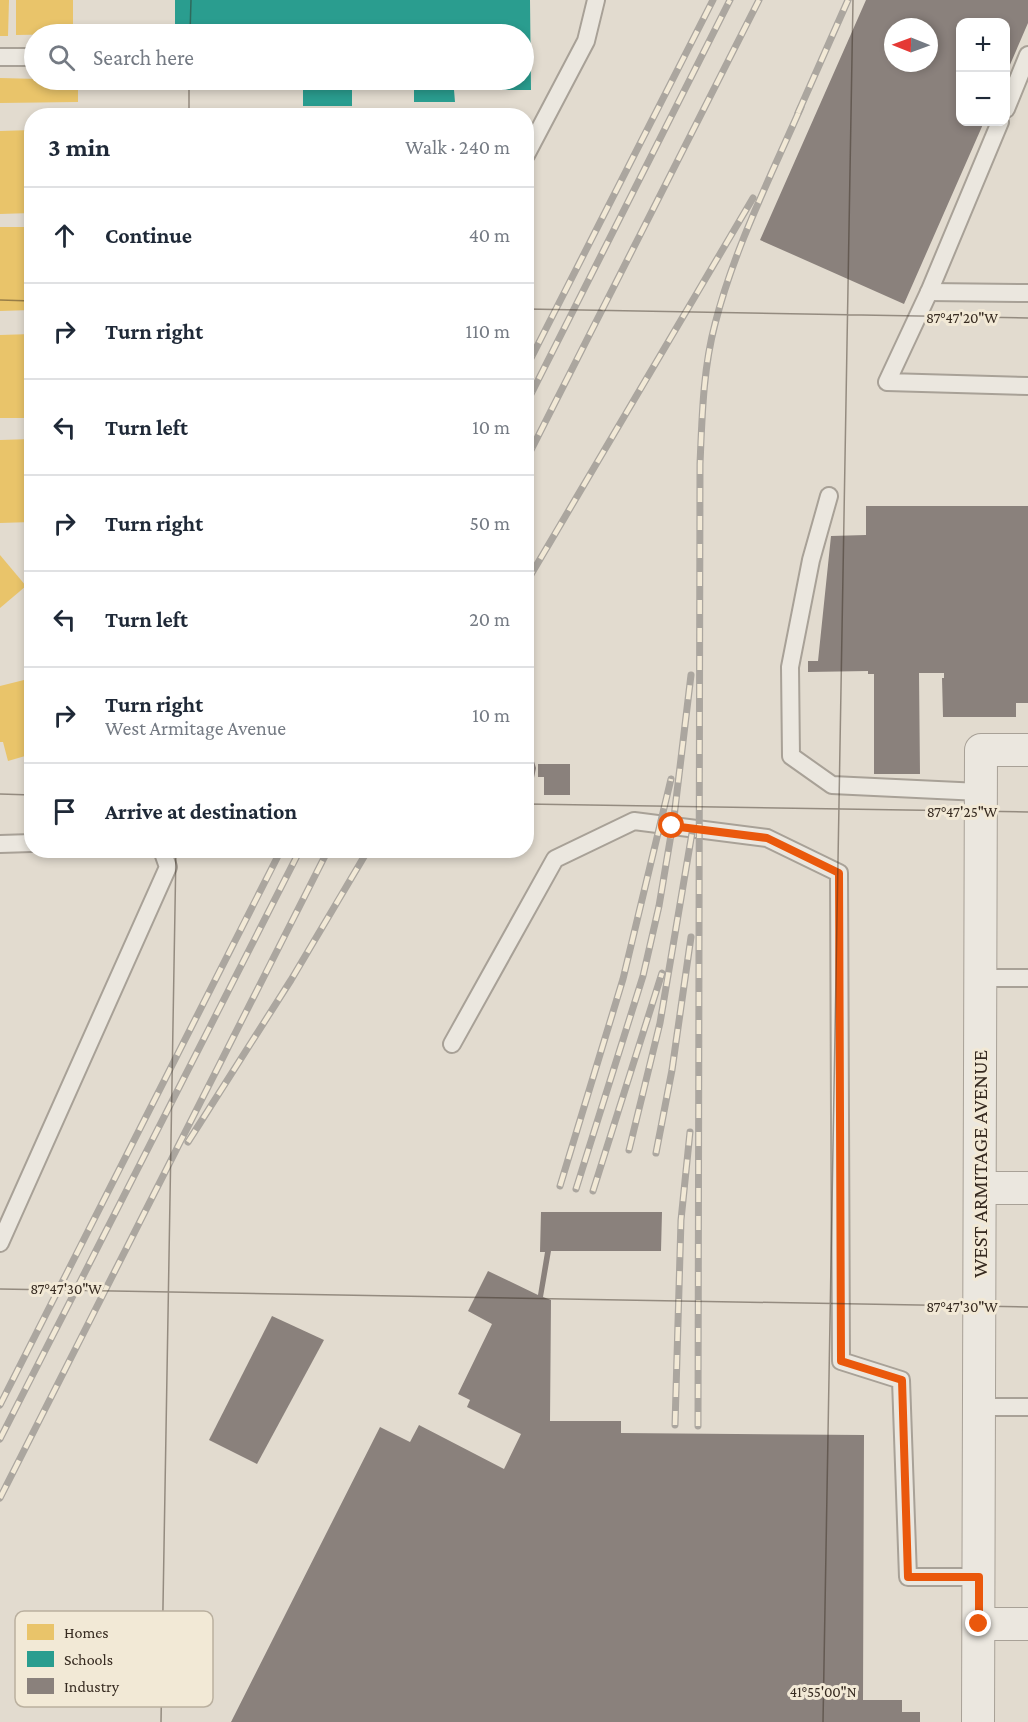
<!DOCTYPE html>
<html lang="en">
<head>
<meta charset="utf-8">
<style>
  body { margin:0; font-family:"Crimson Pro",serif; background:#f2f2f3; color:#1f2937 }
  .controls { position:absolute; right:18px; top:18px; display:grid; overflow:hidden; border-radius:12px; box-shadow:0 3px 9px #0003 }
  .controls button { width:54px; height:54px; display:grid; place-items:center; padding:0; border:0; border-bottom:2px solid #e0e1e3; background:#fff; color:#1f2937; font:30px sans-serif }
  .compass { position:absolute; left:884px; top:18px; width:54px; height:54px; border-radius:50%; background:#fff; box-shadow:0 3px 9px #0003; rotate:271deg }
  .stop { position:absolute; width:18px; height:18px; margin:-14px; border:4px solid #ea580c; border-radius:50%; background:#fff }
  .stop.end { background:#ea580c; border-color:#fff; box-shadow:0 2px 6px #0008 }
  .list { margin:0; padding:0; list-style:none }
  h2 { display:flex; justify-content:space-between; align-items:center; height:78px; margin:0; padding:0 24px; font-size:26px }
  h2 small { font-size:20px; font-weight:400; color:#747a83 }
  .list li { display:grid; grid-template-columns:39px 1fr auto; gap:18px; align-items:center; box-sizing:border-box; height:96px; padding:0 24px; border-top:2px solid #e0e1e3 }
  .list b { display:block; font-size:22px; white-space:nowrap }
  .list p { margin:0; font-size:20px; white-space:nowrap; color:#747a83 }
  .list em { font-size:20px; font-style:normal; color:#747a83 }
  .icon { flex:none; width:33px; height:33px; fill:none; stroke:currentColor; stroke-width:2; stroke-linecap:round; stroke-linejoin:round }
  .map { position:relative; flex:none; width:1028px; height:1722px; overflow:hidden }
  .search { position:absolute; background:#fff; box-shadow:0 3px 9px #0003; left:24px; top:24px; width:510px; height:66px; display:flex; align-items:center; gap:15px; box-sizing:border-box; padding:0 21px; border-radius:33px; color:#747a83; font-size:22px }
  .panel { position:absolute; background:#fff; box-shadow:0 3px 9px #0003; left:24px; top:108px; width:510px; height:750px; border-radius:24px }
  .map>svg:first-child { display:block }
</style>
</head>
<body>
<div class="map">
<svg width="1028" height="1722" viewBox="0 0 1028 1722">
  <rect width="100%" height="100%" fill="#e2dbcf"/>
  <g fill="#e9c46a">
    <polygon points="0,0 9,0 8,36 0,36"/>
    <polygon points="16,0 73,0 73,34 16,35"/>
    <polygon points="0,78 78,80 78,102 0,103"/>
    <polygon points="32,130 32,213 0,214 0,131"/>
    <polygon points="0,227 32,227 32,310 0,311"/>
    <polygon points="32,334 32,418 0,418 0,335"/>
    <polygon points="32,439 32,522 0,523 0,440"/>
    <polygon points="0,555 26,586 0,608"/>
    <polygon points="32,678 32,754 8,761 3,742 0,742 0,686"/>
  </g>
  <polygon fill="#2a9d8f" points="175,0 530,0 531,90 454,90 455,102 414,102 414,82 352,82 352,106 303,106 303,86 176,87 176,80 524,80 524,34 175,34"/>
  <g fill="#8a817c" fill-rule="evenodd">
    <path d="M866,0H1028V23L1006,74V22H960V122H984L904,304L760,240ZM893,27H929V63H893Z"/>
    <polygon points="866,506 1028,506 1028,703 1016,703 1016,717 943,717 942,678 944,678 944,673 919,673 920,774 874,774 874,674 868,674 868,671 808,672 808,661 818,661 831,536 866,535"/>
    <polygon points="526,746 533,758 536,768 534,778 526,790"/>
    <polygon points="538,764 570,764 570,795 544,795 544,777 538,777"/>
    <polygon points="541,1212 662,1212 661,1251 551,1251 543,1297 551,1300 550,1421 621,1421 621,1433 864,1435 863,1700 902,1700 902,1712 920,1712 920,1722 231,1722 380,1427 410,1442 419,1425 504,1469 521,1434 467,1407 470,1400 458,1394 492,1324 468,1311 488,1271 538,1295 545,1252 540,1252"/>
    <polygon points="272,1316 324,1340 257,1464 209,1440"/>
  </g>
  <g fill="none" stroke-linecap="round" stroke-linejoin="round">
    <g stroke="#a8a197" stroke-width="20">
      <g id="service">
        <polyline points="0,57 34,57"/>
        <polyline points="1006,109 1028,55"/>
        <polyline points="1000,122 929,292 887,382 1028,386"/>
        <polyline points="526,155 586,41 596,0"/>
        <polyline points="929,292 1028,293"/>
        <polyline points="829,496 811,560 790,667 791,756 832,785 980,792"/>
        <polyline points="0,844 32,843"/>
        <polyline points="980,978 1028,978"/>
        <polyline points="452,1044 555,859 634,821 767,838 839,873 841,1361 901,1380 908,1577 979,1577"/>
        <polyline points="0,1243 168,867 162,850"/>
        <polyline points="979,1407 1028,1407"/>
      </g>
    </g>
    <g stroke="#a8a197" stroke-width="34">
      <g id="minor">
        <polyline points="980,1188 1028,1188"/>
        <polyline points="979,1624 1028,1624"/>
        <polyline points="978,1722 981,750 1028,750"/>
      </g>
    </g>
    <use href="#service" stroke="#ebe7df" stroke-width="16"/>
    <use href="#minor" stroke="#ebe7df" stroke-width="32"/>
    <g stroke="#aba69f" stroke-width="7">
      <g id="rail">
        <polyline points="798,113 848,0"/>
        <polyline points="526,368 713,0"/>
        <polyline points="526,404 730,0"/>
        <polyline points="526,460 759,0"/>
        <polyline points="526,583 753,198"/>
        <polyline points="188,1142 291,980 368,850"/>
        <polyline points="629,1150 660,1023 692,833"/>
        <polyline points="656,1153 672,1070 691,937"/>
        <polyline points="560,1186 623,979 671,779"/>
        <polyline points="576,1189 643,976 659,906 674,817 691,675"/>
        <polyline points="593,1191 662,973"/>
        <polyline points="0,1405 281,850"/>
        <polyline points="675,1425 681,1220 690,1132"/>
        <path d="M698,1426L700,464C702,418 703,369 715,324C734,249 770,178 801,107"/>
        <polyline points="0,1439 300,850"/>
        <polyline points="0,1498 328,850"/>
      </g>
    </g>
    <use href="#rail" stroke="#f2e9d6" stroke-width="4.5" stroke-dasharray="14" stroke-linecap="butt"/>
  </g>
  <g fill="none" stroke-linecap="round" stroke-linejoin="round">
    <polyline stroke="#ea580c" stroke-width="8" points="672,826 767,838 839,873 841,1361 902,1380 908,1577 979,1577 979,1624"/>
  </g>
  <path fill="none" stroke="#362a20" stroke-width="1.5" stroke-opacity="0.45" d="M190,34L191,0M189,116V80M0,300L32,301M526,309L1028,318M0,794L32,795M526,804L1028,812M0,1289L1028,1307M161,1722L176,850M823,1722L853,0"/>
  <g text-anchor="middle" stroke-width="6" stroke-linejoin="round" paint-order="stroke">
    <g font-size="21" fill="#362a20" stroke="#f2e9d6">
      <text transform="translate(980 1164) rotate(-90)" y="7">WEST ARMITAGE AVENUE</text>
    </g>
  </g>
  <rect x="15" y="1611" width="198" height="96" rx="9" fill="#f2e9d6" stroke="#bab09f" stroke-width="1.5"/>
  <rect x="27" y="1624" width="27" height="16" fill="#e9c46a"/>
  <rect x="27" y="1651" width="27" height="16" fill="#2a9d8f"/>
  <rect x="27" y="1678" width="27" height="16" fill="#8a817c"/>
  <g font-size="16" fill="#362a20">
    <text x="64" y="1638">Homes</text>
    <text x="64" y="1665">Schools</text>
    <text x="64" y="1692">Industry</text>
  </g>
  <g font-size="15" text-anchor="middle" fill="#362a20" stroke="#f2e9d6" stroke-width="6" stroke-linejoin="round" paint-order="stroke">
    <text x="962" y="323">87°47'20"W</text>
    <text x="962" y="817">87°47'25"W</text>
    <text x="66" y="1294">87°47'30"W</text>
    <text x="962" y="1312">87°47'30"W</text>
    <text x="823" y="1697">41°55'00"N</text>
  </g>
</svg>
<div class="controls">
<button>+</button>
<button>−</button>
</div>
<svg class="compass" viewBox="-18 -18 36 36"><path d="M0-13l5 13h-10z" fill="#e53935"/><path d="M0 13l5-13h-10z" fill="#747a83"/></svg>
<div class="stop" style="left:672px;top:826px"></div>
<div class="stop end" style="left:979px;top:1624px"></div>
<div class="search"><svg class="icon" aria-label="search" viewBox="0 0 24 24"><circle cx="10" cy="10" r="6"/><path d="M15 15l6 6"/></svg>Search here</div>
<section class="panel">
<h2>3 min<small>Walk · 240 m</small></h2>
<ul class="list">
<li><svg class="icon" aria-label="ahead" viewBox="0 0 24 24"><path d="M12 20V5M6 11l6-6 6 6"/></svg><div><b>Continue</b></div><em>40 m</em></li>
<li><svg class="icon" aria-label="right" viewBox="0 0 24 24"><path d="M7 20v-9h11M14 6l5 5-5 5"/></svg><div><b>Turn right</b></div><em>110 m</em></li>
<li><svg class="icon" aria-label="left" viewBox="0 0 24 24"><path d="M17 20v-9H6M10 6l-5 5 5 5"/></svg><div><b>Turn left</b></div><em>10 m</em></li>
<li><svg class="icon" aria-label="right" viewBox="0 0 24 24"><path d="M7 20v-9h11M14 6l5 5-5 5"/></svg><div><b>Turn right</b></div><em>50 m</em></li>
<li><svg class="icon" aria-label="left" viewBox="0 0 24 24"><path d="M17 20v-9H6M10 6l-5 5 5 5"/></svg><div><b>Turn left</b></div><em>20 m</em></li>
<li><svg class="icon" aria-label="right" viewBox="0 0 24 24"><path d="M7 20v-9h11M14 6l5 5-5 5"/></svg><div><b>Turn right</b><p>West Armitage Avenue</p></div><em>10 m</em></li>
<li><svg class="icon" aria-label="arrive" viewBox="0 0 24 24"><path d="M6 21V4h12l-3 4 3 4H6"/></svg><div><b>Arrive at destination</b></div></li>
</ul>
</section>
</div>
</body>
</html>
